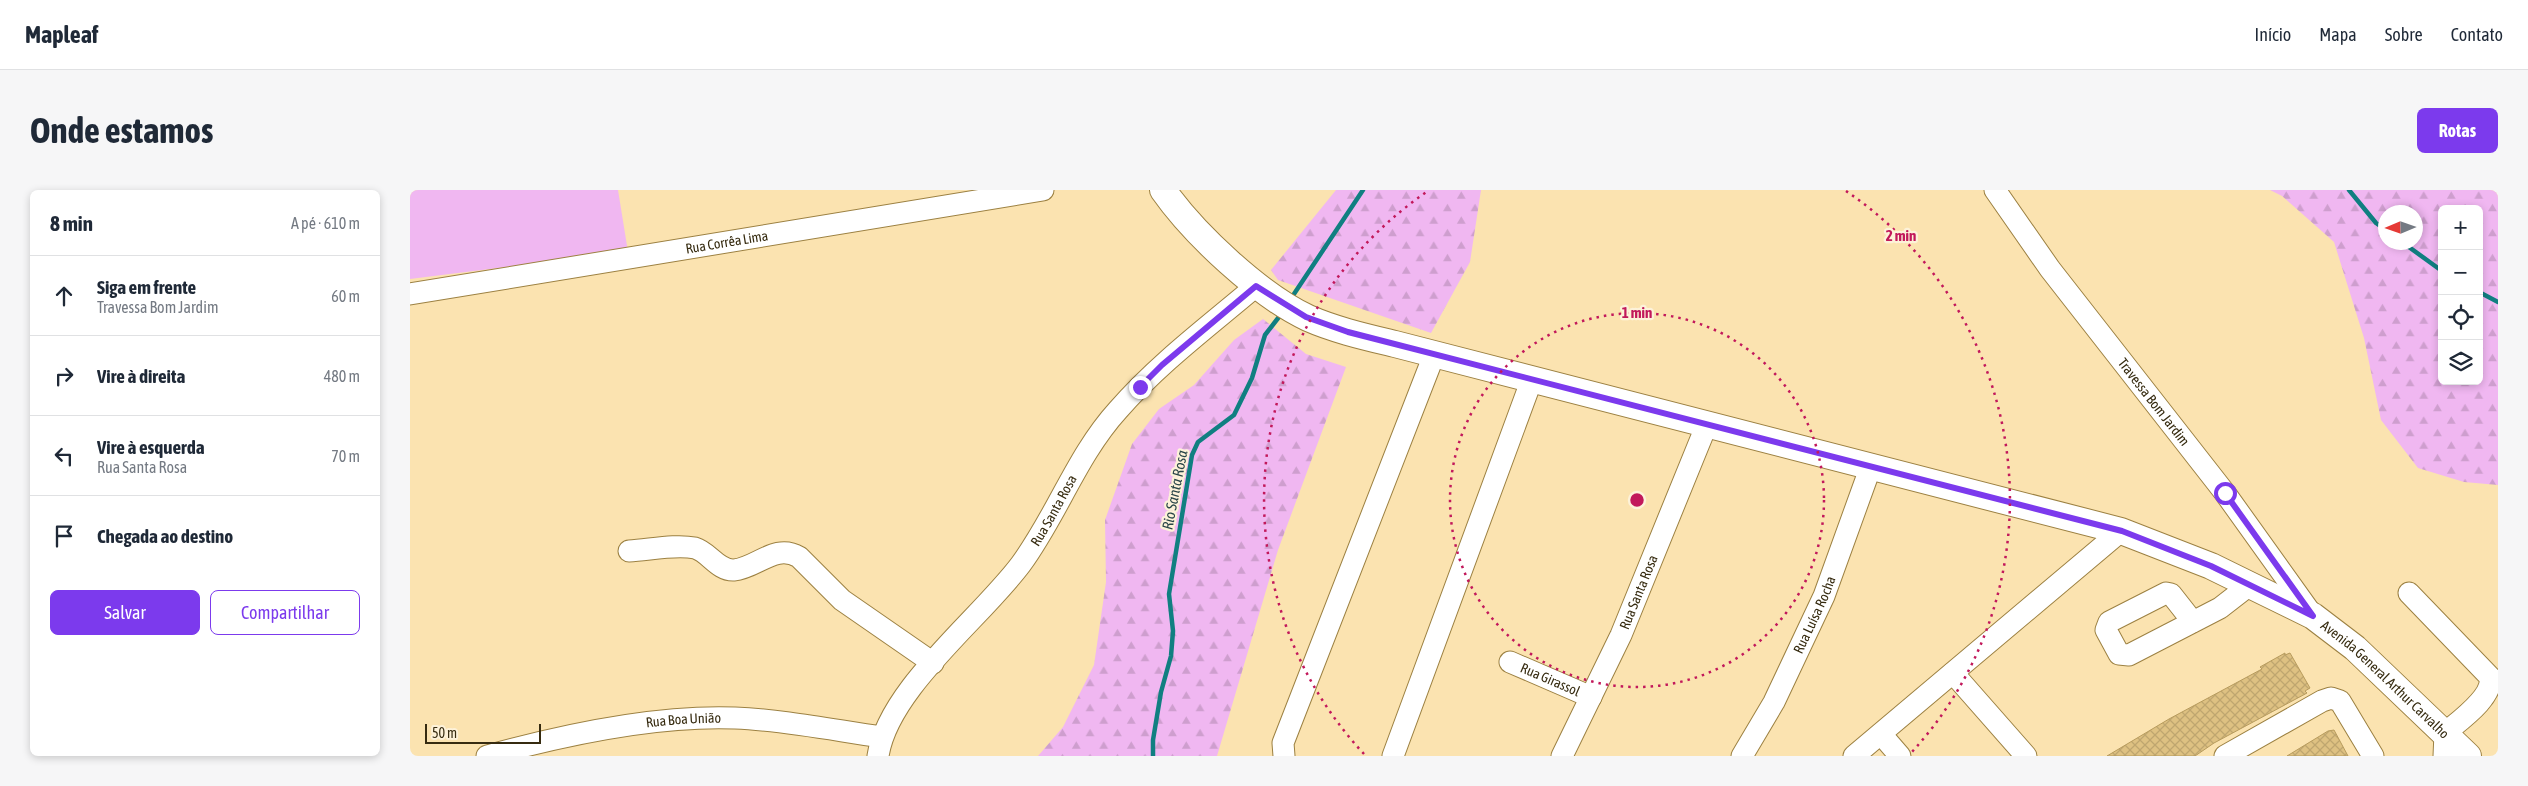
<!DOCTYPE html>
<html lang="pt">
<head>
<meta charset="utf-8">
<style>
  body { margin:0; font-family:"Asap Condensed",sans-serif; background:#f6f6f7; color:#1f2937 }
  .controls { position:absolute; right:15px; top:15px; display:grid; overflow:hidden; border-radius:8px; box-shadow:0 2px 8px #0003 }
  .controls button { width:45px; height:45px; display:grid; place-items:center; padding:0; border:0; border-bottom:1px solid #e0e1e3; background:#fff; color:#1f2937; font:25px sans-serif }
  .compass { position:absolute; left:1968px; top:15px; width:45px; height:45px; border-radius:50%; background:#fff; box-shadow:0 2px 8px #0003; rotate:268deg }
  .scale { position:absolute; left:15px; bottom:12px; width:116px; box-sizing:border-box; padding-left:5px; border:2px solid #362b10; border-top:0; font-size:14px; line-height:18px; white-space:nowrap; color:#362b10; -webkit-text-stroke:4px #fdf2d9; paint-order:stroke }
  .stop { position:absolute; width:15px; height:15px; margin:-11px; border:4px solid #7c3aed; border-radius:50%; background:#fff }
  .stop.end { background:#7c3aed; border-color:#fff; box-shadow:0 1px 5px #0008 }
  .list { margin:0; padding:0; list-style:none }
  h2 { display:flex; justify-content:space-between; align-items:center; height:65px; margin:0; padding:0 20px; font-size:21px }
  h2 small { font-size:16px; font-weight:400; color:#747a83 }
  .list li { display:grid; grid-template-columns:32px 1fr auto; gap:15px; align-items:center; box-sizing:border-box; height:80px; padding:0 20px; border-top:1px solid #e0e1e3 }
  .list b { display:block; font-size:19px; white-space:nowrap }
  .list p { margin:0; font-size:16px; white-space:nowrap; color:#747a83 }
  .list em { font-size:16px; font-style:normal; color:#747a83 }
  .actions { display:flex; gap:10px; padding:15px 20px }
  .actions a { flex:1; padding:11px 0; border:1px solid #7c3aed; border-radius:8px; text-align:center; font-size:18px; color:#7c3aed }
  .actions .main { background:#7c3aed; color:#fff }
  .icon { flex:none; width:28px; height:28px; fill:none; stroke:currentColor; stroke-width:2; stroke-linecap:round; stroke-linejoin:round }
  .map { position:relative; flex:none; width:2088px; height:566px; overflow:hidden; border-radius:8px }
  header { display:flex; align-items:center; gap:30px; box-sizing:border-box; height:70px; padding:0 25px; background:#fff; border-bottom:1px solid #e0e1e3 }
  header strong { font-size:24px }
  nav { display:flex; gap:28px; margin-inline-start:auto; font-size:18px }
  .intro { display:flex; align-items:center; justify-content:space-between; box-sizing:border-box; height:120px; padding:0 30px }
  h1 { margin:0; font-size:35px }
  .button { padding:12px 22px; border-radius:8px; background:#7c3aed; color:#fff; font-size:18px; font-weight:700 }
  main { display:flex; gap:30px; padding:0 30px }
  aside { flex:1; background:#fff; border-radius:8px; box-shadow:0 2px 8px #0003 }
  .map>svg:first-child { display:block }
</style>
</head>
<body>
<header>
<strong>Mapleaf</strong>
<nav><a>Início</a><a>Mapa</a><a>Sobre</a><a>Contato</a></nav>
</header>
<div class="intro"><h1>Onde estamos</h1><a class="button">Rotas</a></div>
<main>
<aside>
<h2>8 min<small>A pé · 610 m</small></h2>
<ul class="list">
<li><svg class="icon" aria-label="ahead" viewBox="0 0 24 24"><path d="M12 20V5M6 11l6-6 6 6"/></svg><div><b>Siga em frente</b><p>Travessa Bom Jardim</p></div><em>60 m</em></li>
<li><svg class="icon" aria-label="right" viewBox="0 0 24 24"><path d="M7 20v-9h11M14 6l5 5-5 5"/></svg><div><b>Vire à direita</b></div><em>480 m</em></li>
<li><svg class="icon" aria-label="left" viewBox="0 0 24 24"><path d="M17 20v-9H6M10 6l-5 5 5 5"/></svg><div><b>Vire à esquerda</b><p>Rua Santa Rosa</p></div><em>70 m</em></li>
<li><svg class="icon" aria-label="arrive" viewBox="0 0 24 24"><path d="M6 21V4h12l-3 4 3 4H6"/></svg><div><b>Chegada ao destino</b></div></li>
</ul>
<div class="actions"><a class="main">Salvar</a><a>Compartilhar</a></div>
</aside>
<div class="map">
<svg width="2088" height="566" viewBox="0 0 2088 566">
  <defs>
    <pattern id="forest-firs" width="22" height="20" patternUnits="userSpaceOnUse" patternTransform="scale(1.25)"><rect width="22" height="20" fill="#f0b7f1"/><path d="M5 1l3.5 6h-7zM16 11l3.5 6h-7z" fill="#ce9ece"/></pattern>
    <pattern id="building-cross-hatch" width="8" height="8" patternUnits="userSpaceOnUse" patternTransform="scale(1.25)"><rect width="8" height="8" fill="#dec182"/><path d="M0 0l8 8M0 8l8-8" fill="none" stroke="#bfa66f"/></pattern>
  </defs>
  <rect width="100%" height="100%" fill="#fbe3b0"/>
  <polygon fill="#f0b7f1" points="0,0 208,0 218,62 0,89"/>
  <g fill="url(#forest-firs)" fill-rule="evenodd">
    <polygon points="926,0 1071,0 1060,72 1021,143 868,90 861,80"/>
    <path d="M1860,0H2088V295L2054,292L2008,278L1971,230L1954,148L1924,52L1872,6ZM2032,19H2069V191H2032ZM2006,22V52H1976V22Z"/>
    <polygon points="853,129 896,164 936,177 868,360 807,566 628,566 653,537 684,475 696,392 695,330 722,254 749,219 784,195 824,150"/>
  </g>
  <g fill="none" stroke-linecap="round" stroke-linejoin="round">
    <g stroke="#107f81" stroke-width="4.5">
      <polyline points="1939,0 1966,33 1976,40"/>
      <polyline points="1992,52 2032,81"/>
      <polyline points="2069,102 2088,112"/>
      <polyline points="880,110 953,0"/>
      <polyline points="743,566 743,550 751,502 761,466 763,441 759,404 782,265 788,252 824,225 842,188 855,145 872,123"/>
    </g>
  </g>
  <g fill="url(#building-cross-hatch)" stroke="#b79b5d">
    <polygon points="1875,463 1875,465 1880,463 1900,498 1895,501 1897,503 1804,553 1785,566 1697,566 1759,529 1852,479 1850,477"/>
    <polygon points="1924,540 1938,566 1877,566 1918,541"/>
  </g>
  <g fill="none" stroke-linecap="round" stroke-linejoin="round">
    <g stroke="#9c8142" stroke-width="23">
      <g id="minor">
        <path id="s1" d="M1585,0L1640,79L1815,303L1903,426"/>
        <path id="s2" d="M0,104L633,0"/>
        <path d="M219,361C239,360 265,354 285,358C299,362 308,381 324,380C347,378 365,353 389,367L432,410L523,473"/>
        <path d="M1999,403L2080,487C2084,507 2049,531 2035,543L2034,566"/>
        <polyline points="1783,432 1761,404 1756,403 1699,432 1696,440 1709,464 1719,465 1810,418 1841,394"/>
        <path id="s3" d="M1100,472L1181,507"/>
        <polyline points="1543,483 1616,566"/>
        <polyline points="1471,544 1490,566"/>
        <path id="s4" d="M77,566C153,545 246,525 325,528C374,530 423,540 472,547"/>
        <path id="s5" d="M468,566C478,499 570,429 611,374C647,325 667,265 708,220C749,173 799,136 846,96"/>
        <polyline points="874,566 873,553 1024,165"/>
        <polyline points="983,566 1122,189"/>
        <path id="s6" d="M1152,566L1211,445L1297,234"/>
        <path id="s7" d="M1332,566L1364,512L1414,406L1461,276"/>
        <polyline points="1444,566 1711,341"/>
        <polyline points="1815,566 1912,511 1921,508 1930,511 1963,566"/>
      </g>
    </g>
    <g stroke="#9c8142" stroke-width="28">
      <g id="major">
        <path id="s8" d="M753,0C784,44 849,105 898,128C925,140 956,147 985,154L1711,341L1801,376L1903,426L1945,458L2058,566"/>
      </g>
    </g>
    <use href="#minor" stroke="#fff" stroke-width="21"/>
    <use href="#major" stroke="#fff" stroke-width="26"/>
  </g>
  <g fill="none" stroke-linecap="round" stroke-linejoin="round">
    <polyline stroke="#7c3aed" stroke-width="6" points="730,197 752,175 846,96 896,127 938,142 1712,341 1801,376 1903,426 1815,303"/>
  </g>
  <g fill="none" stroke="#c2185b" stroke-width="2.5" stroke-dasharray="2.5 5">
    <circle cx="1227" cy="310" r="187"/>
    <path d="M954 564A373 373 0 0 1 1018 1M1436 1A373 373 0 0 1 1500 564"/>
  </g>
  <g text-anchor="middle" stroke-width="4.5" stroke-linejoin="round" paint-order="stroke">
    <g font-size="14" fill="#362b10" stroke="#fdf2d9">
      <text dy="5" stroke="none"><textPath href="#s2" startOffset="321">Rua Corrêa Lima</textPath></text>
      <text dy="5" stroke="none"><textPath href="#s1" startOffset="265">Travessa Bom Jardim</textPath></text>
      <text dy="5" stroke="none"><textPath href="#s5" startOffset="305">Rua Santa Rosa</textPath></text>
      <text dy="5" stroke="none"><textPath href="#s6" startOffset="181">Rua Santa Rosa</textPath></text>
      <text dy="5" stroke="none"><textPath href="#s7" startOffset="159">Rua Luísa Rocha</textPath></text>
      <text dy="5" stroke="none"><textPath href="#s3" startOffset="44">Rua Girassol</textPath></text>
      <text dy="5" stroke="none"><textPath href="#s8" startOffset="1342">Avenida General Arthur Carvalho</textPath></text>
      <text dy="5" stroke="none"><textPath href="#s4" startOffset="200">Rua Boa União</textPath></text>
    </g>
    <g font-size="15" font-style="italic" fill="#294548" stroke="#fdf2d9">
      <text transform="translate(765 300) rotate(-79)" y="5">Rio Santa Rosa</text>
    </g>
  </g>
  <circle cx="1227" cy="310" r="8" fill="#c2185b" stroke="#fdf2d9" stroke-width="2.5"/>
  <g font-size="15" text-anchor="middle" font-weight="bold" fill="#c2185b" stroke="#fdf2d9" stroke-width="4.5" stroke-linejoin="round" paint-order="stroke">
    <text x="1491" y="51">2 min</text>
    <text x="1227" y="128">1 min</text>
  </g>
</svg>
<div class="controls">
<button>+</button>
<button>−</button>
<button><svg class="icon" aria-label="locate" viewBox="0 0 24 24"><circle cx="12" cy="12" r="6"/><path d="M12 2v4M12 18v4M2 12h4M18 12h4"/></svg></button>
<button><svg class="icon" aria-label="layers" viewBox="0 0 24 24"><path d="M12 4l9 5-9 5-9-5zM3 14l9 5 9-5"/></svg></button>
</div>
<svg class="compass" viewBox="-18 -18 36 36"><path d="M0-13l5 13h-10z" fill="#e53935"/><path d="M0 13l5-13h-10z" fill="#747a83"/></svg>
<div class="scale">50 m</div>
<div class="stop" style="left:1815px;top:303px"></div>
<div class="stop end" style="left:730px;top:197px"></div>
</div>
</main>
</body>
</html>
